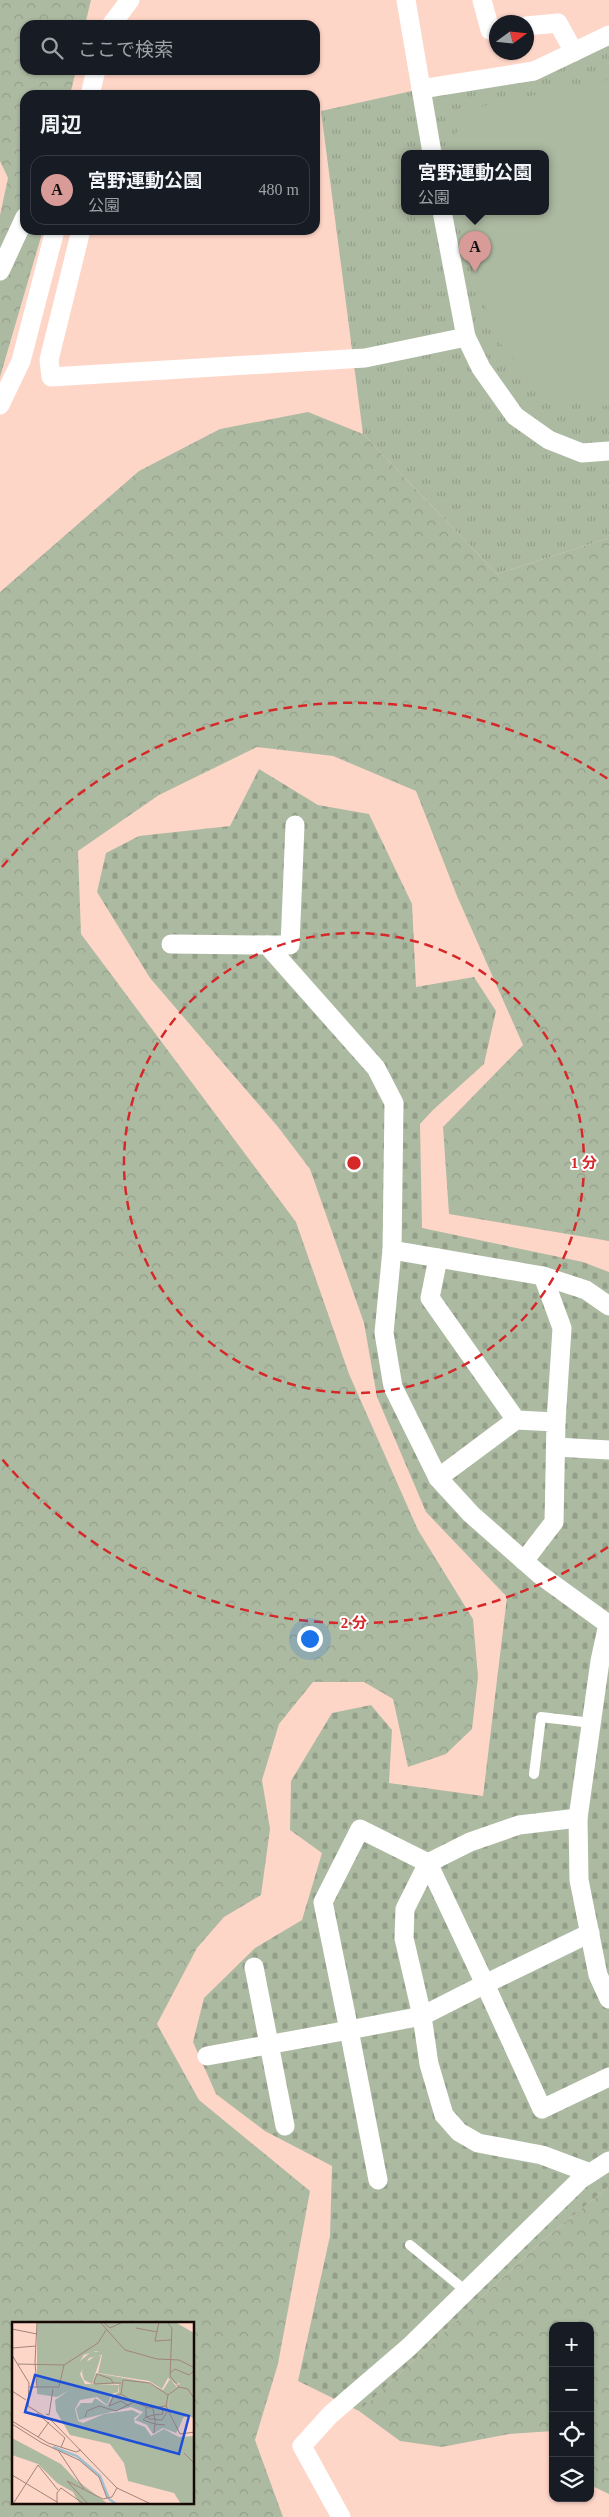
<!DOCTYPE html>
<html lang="ja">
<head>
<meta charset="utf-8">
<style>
  body { margin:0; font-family:"Times New Roman","Noto Sans JP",serif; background:#20242c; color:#f1f3f6 }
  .controls { position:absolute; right:15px; bottom:15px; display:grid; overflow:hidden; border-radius:10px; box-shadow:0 1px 4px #0004 }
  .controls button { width:45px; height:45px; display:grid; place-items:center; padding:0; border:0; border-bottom:1px solid #363941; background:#171b24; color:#f1f3f6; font:25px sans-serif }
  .compass { position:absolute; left:489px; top:15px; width:45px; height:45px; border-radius:50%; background:#171b24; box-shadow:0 1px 4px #0004; rotate:75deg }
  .you { position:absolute; left:309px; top:1638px; width:18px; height:18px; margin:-12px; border:4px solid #fff; border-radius:50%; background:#1a73e8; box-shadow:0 0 0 8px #1a73e833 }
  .badge { display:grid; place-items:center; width:32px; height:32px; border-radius:50%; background:#d99b97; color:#111; font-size:16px; font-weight:700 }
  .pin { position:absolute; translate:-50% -41px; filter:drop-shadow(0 1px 2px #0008) }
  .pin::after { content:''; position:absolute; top:26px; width:18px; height:15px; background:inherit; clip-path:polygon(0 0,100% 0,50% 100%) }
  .popup { position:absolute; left:401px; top:150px; width:148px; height:65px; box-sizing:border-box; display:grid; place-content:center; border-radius:10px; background:#171b24; filter:drop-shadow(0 1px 4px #0005); font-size:16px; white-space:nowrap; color:#9ea1a6 }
  .popup b { font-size:19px; color:#f1f3f6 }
  .popup::after { content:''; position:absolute; left:50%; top:100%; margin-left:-10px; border:10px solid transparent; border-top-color:#171b24 }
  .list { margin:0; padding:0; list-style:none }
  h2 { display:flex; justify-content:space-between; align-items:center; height:65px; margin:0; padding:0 20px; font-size:21px }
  h2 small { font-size:16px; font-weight:400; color:#9ea1a6 }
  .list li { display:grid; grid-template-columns:32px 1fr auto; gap:15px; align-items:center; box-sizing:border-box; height:70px; margin:0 10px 10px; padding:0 10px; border:1px solid #363941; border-radius:15px }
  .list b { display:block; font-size:19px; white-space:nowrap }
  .list p { margin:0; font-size:16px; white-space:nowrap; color:#9ea1a6 }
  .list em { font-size:16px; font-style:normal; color:#9ea1a6 }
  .icon { flex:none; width:28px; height:28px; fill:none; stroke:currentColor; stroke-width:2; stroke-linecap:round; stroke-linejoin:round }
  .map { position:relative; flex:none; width:609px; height:2517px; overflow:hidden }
  .search { position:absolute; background:#171b24; box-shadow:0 1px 4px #0004; left:20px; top:20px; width:300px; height:55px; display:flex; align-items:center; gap:12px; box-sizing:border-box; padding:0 18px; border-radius:15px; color:#9ea1a6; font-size:19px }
  .panel { position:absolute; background:#171b24; box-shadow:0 1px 4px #0004; left:20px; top:90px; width:300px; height:145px; border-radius:15px }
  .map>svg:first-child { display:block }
</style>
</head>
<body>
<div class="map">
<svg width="609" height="2517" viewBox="0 0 609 2517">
  <defs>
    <pattern id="forest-crowns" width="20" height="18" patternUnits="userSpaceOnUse" patternTransform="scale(1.25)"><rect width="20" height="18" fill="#adbaa2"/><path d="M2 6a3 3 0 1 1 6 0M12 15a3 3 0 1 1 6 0" fill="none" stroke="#949f8a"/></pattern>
    <pattern id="cemetery-stones" width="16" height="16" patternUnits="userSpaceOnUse" patternTransform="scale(1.25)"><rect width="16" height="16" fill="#adbaa2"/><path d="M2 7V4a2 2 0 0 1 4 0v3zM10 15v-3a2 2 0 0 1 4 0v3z" fill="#949f8a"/></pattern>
    <pattern id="park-tufts" width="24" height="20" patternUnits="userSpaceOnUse" patternTransform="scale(1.25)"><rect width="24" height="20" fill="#adbaa2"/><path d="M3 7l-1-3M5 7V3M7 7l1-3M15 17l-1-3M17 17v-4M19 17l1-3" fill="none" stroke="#949f8a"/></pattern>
  </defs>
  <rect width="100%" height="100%" fill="#fed6c8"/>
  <g fill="url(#forest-crowns)" fill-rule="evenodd">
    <polygon points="0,0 91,0 85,25 25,25 25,70 76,70 70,95 25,95 25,230 43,230 0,377 0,215 8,178 0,161"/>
    <path d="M308,412L363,434L497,574L609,538V1241L449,1214L443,1127L523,1045L457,896L416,791L333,756L257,747L159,795L78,851L81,934L296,1222L349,1374L418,1530L473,1619L478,1677L472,1729L446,1754L408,1767L393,1699L364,1682H313L279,1724L262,1780L270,1829L261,1895L224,1917L197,1948L157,2024L199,2100L310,2191L278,2364L255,2440L283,2517H0V592L139,471L220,429ZM14,2323H194V2503H14Z"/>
    <polygon points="609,2186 609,2494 590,2485 590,2326 553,2326 553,2431 509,2434 442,2447 400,2441 359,2411 541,2242"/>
  </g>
  <polygon fill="url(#cemetery-stones)" points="259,769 318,805 369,814 412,904 416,987 474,977 496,1011 484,1064 433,1110 420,1124 422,1228 583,1262 609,1272 609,2186 541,2242 359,2411 298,2381 330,2236 332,2166 265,2131 216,2094 193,2042 204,1998 255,1948 302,1920 322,1853 290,1830 291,1781 332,1713 371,1705 392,1730 389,1783 483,1796 507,1597 426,1512 377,1397 364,1323 310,1169 278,1127 150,978 97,892 106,853 139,836 230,826"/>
  <path fill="url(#park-tufts)" fill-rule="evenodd" d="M609,35V538L497,574L363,434L321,111L421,89L534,71ZM405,153H545V211H405Z"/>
  <polygon fill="#adbaa2" points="609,79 609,405 597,407 570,402 538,386 492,334 465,211 545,211 545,153 452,153 452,151 460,118 474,108"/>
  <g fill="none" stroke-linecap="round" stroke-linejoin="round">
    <g stroke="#fff" stroke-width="10">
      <polyline points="534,1774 541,1717 592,1723"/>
      <polyline points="410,2245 466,2291"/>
    </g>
    <g stroke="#fff" stroke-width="19">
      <polyline points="406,0 432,153"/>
      <polyline points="482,0 490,30 496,29"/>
      <polyline points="111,25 130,0"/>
      <polyline points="526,26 558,23 574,52"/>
      <polyline points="421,89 534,71 609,35"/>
      <polyline points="90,95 96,70"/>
      <polyline points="442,211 466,337 481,368 515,416 549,440 582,453 609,451"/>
      <polyline points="81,230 49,360 51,377 365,358 466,337"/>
      <polyline points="0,271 25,217"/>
      <polyline points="0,405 21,361 55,230"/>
      <polyline points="171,944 267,945 376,1068 394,1103 392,1250 384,1333 393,1387 438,1478 471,1514 539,1574 608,1624 600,1661 578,1818 579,1880 598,1975 609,1999"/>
      <polyline points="267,945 290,945 295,825"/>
      <polyline points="392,1250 543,1276 586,1290 609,1306"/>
      <polyline points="438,1258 430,1298 516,1420 556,1422 554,1522 524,1561"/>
      <polyline points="543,1276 562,1328 556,1422"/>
      <polyline points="556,1447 609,1450"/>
      <polyline points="438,1478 516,1420"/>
      <polyline points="578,1818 519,1825 470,1842 428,1863 485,1984 590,1933"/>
      <polyline points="254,1967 285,2126"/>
      <polyline points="207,2056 349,2030 378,2180"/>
      <polyline points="590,2173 542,2155 478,2143 459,2132 444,2115 429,2064 422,2016 404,1938 405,1909 428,1863 360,1829 323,1902 349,2030 422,2016 485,1984 542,2109 609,2077"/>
      <polyline points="341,2517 302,2446 330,2415 409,2347 581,2179 609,2161"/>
    </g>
  </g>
  <g fill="none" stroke="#d62828" stroke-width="2.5" stroke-dasharray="9 6">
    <circle cx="354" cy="1163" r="230"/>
    <path d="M608 1547A460 460 0 0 1 2 1459M2 867A460 460 0 0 1 608 779"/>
  </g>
  <g transform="translate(12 2322)">
    <rect width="182" height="182" fill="#fed6c8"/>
    <path d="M85,33L89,34L80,62L72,58L70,51L71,42Z" fill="#adbaa2"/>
    <path d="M182,23V97L176,93L171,96L166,108L156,84L158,74L168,61L164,62L156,56L150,67L137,59L86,51L90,33L77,36L68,52L73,62L107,63L106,70L100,72L95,83L85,75L68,78L63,87L66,99L71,101L92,92L120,88L128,92L122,96L123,101L133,105L139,114L152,107L167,115L182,114V182H169L162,171L116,159L112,141L98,122L58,113L44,89L43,78L56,69V61L63,43L79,30ZM0,116L49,142L63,157L96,182L67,181L61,170L45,161L26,142L0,133Z" fill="#adbaa2"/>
    <path d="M84,51L135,60L151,68L158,57L166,66L158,74L156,84L166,108L164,111L151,106L141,112L135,103L123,98L131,90L119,85L67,98L64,87L69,81H80L83,76L95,84L101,73L107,70V62L80,63Z" fill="#adbaa2"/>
    <path d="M25,0H163L182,11V53L163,45L153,46L84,29L72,33L60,51L56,69L45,75L25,72Z" fill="#adbaa2"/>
    <path d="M30,0H53L45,17L32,13ZM68,0L82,1L88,11L85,17L69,26H60L55,20V12ZM27,23L34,24L38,39L25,38ZM33,43L48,44L45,64H27L28,48Z" fill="#adbaa2"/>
    <path fill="none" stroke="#9ec0cf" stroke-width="2.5" d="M41,125L65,134L88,154L97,177L104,182"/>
    <path fill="none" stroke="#a2847a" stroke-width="1" d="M88,0L113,28L145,37L167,38L183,46M91,0L98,6L111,0M147,0L143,19L159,18M155,0L160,6L158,54L167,65M124,6L145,10M0,7L25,12M0,26L24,24M0,33L17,61L16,84L40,99L105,166L139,182M6,42L52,43M158,51L163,47L177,53L183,48M101,61L99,57L85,52L82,60L83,62L101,61H109M17,65H47L52,43L86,21L94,8M25,66L23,40L25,0M0,69L14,78M183,78L176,67L167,65L156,73L154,84L168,112L183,110M122,80L109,72L111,58L138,61L156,73M97,84L109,79L117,84M97,84L101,75L109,72M134,85V95L142,93L141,86M150,85L151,92L142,93L143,97V102L131,98L134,95L138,97H143L146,98H150L155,90M25,91L53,116L49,125M34,92L37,93L41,67M73,95L75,89L87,84L104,89L122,80L137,86L154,84M0,99L36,121L64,130L69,128M0,102L30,121L67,138L87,155L95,176M142,111L143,102L153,103M26,115L37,100M46,128L72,167M172,131L183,142M0,153L45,180M1,182L26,143L46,168M45,182V171L49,166L72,182M76,182L55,159L91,177L100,175L105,166"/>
    <path fill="#1d4ed8" fill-opacity="0.15" stroke="#1d4ed8" stroke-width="2.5" d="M23,53L177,94L167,132L13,90Z"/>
    <rect width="182" height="182" fill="none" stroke="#170a06" stroke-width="2.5"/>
  </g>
  <circle cx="354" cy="1163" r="8" fill="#d62828" stroke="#fff" stroke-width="2.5"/>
  <g font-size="15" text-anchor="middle" font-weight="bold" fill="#d62828" stroke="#fff" stroke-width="4" stroke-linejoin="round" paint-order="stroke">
    <text x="584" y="1168">1 分</text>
    <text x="354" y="1628">2 分</text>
  </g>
</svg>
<div class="controls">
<button>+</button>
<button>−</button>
<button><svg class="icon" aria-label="locate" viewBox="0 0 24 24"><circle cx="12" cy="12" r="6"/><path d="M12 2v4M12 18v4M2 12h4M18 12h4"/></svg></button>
<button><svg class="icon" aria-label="layers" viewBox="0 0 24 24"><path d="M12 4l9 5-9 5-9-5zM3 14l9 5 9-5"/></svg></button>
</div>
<svg class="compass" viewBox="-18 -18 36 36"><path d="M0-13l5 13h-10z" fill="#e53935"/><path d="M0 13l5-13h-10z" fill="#9ea1a6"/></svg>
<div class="you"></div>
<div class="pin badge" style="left:475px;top:272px">A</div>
<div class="popup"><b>宮野運動公園</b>公園</div>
<div class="search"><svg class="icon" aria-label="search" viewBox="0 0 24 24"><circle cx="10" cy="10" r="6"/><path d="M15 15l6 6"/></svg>ここで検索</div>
<section class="panel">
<h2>周辺<small></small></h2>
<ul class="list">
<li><span class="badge">A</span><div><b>宮野運動公園</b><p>公園</p></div><em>480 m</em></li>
</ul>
</section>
</div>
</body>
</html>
